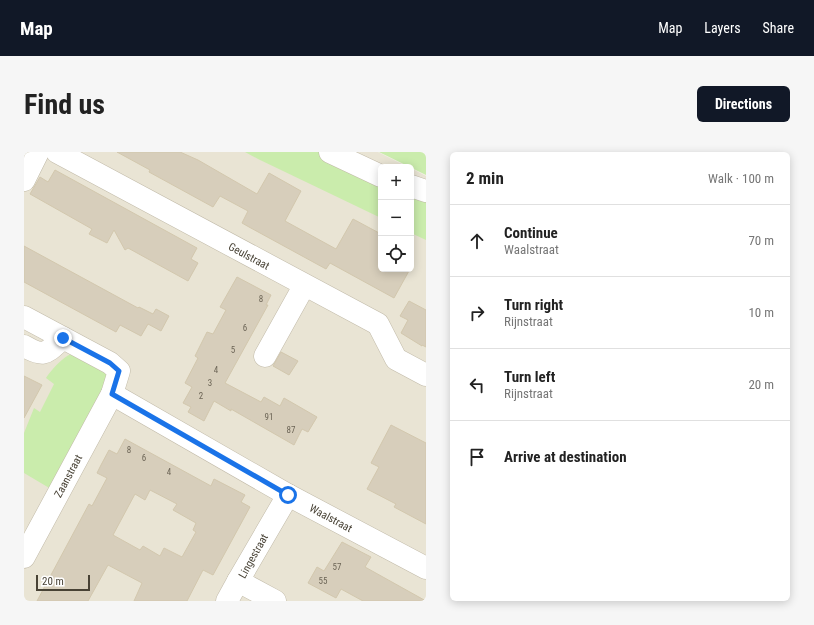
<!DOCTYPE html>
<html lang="en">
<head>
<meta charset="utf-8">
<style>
  body { margin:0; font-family:"Roboto Condensed",sans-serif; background:#f6f6f6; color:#222 }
  .controls { position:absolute; right:12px; top:12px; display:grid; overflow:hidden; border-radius:6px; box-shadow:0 2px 10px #0003 }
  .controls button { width:36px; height:36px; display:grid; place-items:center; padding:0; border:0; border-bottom:1px solid #e0e0e0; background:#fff; color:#222; font:20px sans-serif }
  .scale { position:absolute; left:12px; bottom:10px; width:54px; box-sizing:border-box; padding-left:4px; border:2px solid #484235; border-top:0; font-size:11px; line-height:14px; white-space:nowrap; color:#484235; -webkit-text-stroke:3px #fff; paint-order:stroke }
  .stop { position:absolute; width:12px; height:12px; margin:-9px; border:3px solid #1a73e8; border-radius:50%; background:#fff }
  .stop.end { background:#1a73e8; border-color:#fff; box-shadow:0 1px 4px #0008 }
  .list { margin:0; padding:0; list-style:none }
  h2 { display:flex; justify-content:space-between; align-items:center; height:52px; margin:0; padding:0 16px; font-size:17px }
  h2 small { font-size:13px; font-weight:400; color:#767676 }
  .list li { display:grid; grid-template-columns:26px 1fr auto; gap:12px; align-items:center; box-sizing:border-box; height:72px; padding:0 16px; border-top:1px solid #e0e0e0 }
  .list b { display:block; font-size:15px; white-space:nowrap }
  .list p { margin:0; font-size:13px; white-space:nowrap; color:#767676 }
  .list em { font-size:13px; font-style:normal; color:#767676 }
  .icon { flex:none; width:22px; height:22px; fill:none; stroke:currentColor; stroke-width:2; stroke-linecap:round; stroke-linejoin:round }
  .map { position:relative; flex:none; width:402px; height:449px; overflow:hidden; border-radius:6px }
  header { display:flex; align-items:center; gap:24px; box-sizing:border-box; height:56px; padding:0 20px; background:#111827; color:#fff }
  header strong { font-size:19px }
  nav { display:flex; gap:22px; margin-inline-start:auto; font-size:14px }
  .intro { display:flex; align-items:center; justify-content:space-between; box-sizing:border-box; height:96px; padding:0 24px }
  h1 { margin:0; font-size:28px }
  .button { padding:10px 18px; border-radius:6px; background:#111827; color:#fff; font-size:14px; font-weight:700 }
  main { display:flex; gap:24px; padding:0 24px }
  aside { flex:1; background:#fff; border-radius:6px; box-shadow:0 2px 10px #0003 }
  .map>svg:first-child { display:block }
</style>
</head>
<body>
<header>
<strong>Map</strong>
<nav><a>Map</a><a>Layers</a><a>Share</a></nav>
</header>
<div class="intro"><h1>Find us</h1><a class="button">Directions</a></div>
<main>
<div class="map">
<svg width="402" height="449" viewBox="0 0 402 449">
  <rect width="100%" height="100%" fill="#f4f1e6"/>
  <polygon fill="#e9e4d4" points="0,0 354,0 384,15 357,15 357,117 387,117 387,16 402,24 402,449 0,449"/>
  <g fill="#caecac">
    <polygon points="221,0 310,0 357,24 357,66 234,7"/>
    <polygon points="355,0 402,0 402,23"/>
    <polygon points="387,39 402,46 402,88 387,81"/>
    <path d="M47,202L86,224L27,337L0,321V281L10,256L16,260L30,232L22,226C27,218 38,206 47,202Z"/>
  </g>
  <g fill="#d7cebb" stroke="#d2c7ad" fill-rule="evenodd">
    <polygon points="93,0 156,0 174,8 233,42 245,21 277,39 261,69 312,97 329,67 357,82 357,117 386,117 370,146 306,111 302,117 225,75 218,71 224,59 196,44 189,55 125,20 126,18"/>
    <polygon points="31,18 173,96 167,107 174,111 164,129 104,96 101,98 90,78 83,91 65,82 68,77 6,42 16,25 24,30"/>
    <polygon points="0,94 114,156 115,155 129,162 132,157 145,164 137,179 124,172 117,184 96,173 92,180 0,130"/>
    <polygon points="213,125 247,143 242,153 244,153 201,231 237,250 240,245 256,254 260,246 293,265 284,280 278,277 270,293 207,257 207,259 190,249 180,269 164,260 167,255 159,251 168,235 161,231 174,206 171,204 183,180 189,182 202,158 196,155"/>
    <polygon points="385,149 402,158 402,195 398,193 398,194 377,181 384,168 376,164"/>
    <polygon points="257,200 274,209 265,223 249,214"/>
    <polygon points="0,224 18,233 0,266"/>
    <polygon points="367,273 402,291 402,372 370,355 372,352 343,337 355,315 347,311"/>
    <path d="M101,287L187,334L190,327L221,343L217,350L226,355L189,423L179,418L163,449H110L118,431L84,413L64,449H13L65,352L68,354L83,326L73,321L77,313L85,298L93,302ZM126,338L153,352L149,358L172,371L169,378L172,380L158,405L140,396L136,404L119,394L116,398L89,383L111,342L121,348Z"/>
    <polygon points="318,390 347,405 341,415 402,449 339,449 317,437 312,446 284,431 293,415 300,419"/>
  </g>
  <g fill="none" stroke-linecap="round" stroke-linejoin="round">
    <g stroke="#c1baa8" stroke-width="23">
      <g id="minor">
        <polyline points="33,0 354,172 372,207 402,223"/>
        <polyline points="306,0 357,24"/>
        <polyline points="0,28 14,0"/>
        <polyline points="387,34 402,39"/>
        <polyline points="0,165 86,211 95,219 88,242 0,405"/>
        <path d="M0,194C21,206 22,201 39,186"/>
        <polyline points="241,204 280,134"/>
        <polyline points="88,242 264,343 402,416"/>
        <polyline points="203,449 214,429"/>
        <polyline points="251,449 214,429 264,343"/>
      </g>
    </g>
    <use href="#minor" stroke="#fff" stroke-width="22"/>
  </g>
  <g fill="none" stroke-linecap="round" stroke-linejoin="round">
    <polyline stroke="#1a73e8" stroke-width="5" points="39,186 86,211 95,219 88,242 264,343"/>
  </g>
  <g text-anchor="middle" stroke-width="3.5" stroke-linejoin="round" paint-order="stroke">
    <g font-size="9" fill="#6c6556">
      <text x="237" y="150">8</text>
      <text x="221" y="179">6</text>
      <text x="209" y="201">5</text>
      <text x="192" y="221">4</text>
      <text x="186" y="234">3</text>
      <text x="177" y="247">2</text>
      <text x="245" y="268">91</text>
      <text x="267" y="281">87</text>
      <text x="105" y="301">8</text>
      <text x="120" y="309">6</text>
      <text x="145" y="323">4</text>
      <text x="313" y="418">57</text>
      <text x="299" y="432">55</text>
    </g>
    <g font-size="11" fill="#484235" stroke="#fff">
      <text transform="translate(225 104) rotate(28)" y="4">Geulstraat</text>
      <text transform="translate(44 324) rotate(-62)" y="4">Zaanstraat</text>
      <text transform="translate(307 366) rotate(28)" y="4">Waalstraat</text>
      <text transform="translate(229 404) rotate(-61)" y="4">Lingestraat</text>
    </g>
  </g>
</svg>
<div class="controls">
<button>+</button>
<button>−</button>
<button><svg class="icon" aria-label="locate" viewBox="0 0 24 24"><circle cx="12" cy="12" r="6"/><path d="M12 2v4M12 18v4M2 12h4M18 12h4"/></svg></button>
</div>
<div class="scale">20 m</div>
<div class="stop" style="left:264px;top:343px"></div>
<div class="stop end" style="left:39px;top:186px"></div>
</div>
<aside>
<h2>2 min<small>Walk · 100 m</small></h2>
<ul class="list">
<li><svg class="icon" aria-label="ahead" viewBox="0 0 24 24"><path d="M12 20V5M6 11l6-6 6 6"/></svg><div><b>Continue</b><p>Waalstraat</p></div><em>70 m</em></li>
<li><svg class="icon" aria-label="right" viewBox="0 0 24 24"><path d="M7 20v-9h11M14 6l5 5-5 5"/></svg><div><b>Turn right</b><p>Rijnstraat</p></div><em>10 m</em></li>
<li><svg class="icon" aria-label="left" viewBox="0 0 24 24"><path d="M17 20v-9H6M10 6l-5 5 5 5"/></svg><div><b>Turn left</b><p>Rijnstraat</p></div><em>20 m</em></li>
<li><svg class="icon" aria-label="arrive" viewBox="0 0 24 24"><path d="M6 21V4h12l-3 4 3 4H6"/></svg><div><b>Arrive at destination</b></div></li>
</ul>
</aside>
</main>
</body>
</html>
